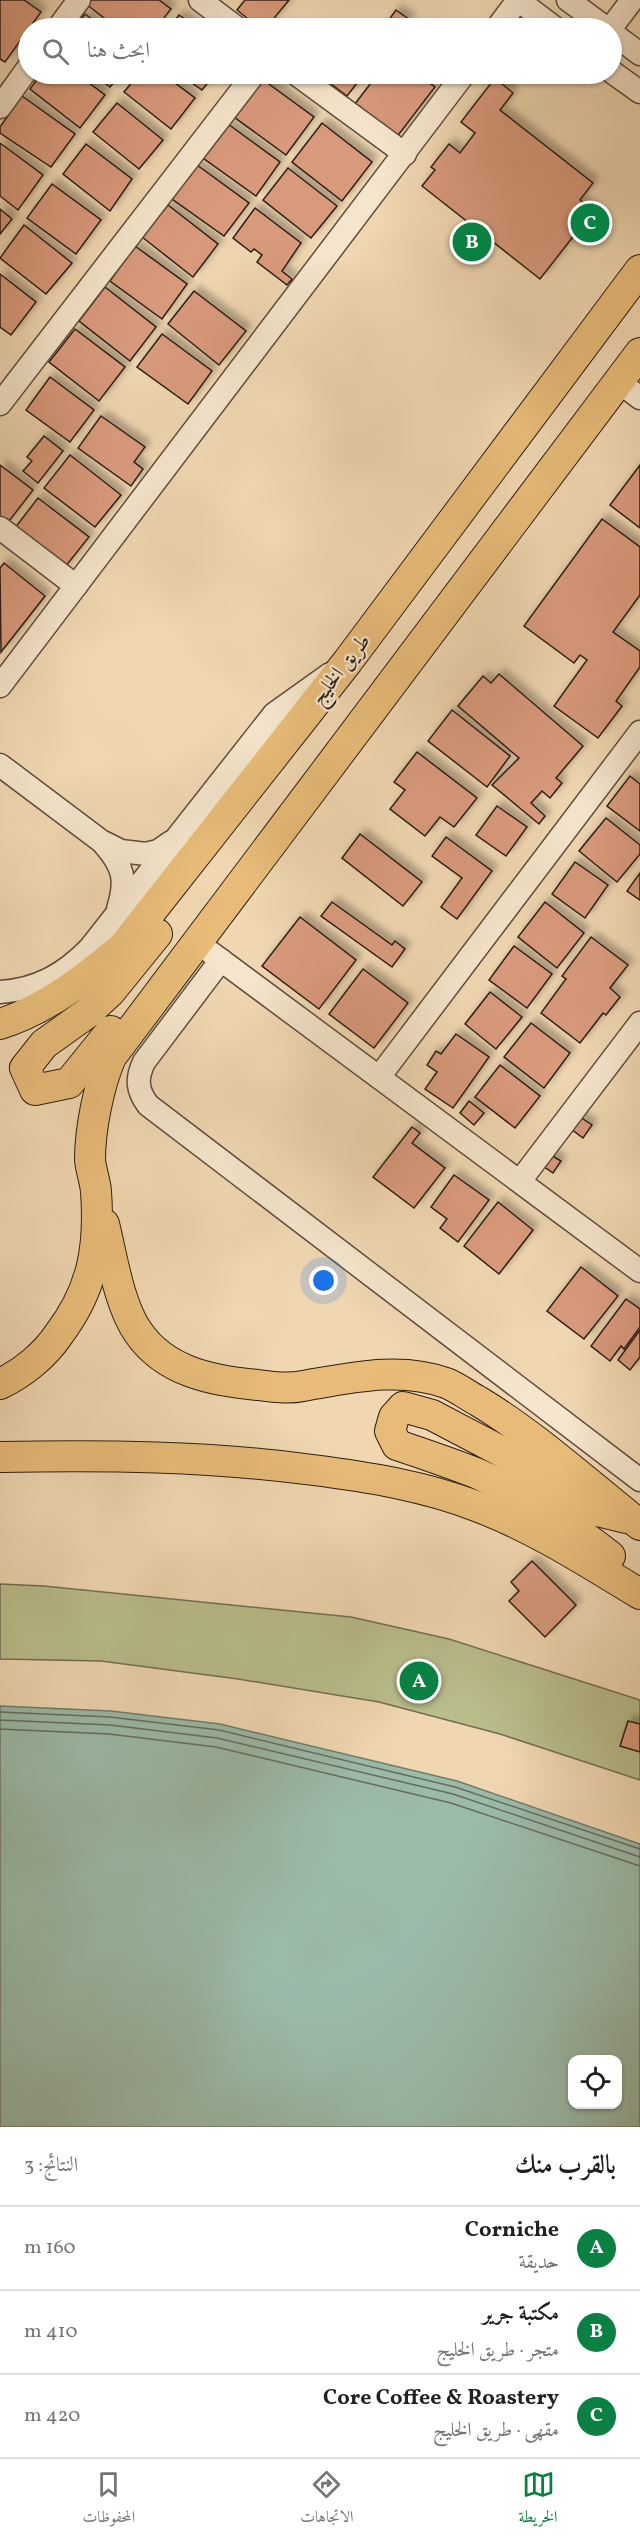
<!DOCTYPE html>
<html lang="ar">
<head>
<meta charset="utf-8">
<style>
  body { margin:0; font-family:Vollkorn,Amiri,serif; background:#f6f6f6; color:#202124; direction:rtl }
  .controls { position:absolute; right:18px; bottom:18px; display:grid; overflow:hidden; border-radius:12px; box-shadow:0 2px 4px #0004 }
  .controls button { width:54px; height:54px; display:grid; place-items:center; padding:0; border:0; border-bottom:2px solid #e0e0e0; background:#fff; color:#202124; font:30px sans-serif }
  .you { position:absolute; left:324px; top:1281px; width:21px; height:21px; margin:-15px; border:4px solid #fff; border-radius:50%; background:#1a73e8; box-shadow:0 0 0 9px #1a73e833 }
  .badge { display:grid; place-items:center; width:39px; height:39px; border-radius:50%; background:#0b8043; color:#fff; font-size:20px; font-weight:700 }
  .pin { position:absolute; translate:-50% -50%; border:3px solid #fff; box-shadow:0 2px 6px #0006 }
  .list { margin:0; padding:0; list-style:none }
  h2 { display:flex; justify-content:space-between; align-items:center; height:78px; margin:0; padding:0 24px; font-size:26px }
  h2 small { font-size:20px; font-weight:400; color:#757577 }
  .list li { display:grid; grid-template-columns:39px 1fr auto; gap:18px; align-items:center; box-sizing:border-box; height:84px; padding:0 24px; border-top:2px solid #e0e0e0 }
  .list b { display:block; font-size:22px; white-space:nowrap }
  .list p { margin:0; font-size:20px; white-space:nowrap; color:#757577 }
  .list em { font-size:20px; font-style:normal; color:#757577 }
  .icon { flex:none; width:33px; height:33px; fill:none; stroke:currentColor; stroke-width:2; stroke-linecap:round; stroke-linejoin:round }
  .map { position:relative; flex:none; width:640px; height:2127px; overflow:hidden; direction:ltr }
  .search { position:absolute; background:#fff; box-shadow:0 2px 4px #0004; left:18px; right:18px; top:18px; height:66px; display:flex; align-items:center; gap:15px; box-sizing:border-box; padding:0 21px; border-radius:33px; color:#757577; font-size:22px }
  .sheet { height:330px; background:#fff }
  nav { display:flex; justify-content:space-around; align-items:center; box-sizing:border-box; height:84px; border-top:2px solid #e0e0e0; background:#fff; font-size:16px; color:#757577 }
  nav a { display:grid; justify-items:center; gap:3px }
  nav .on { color:#0b8043 }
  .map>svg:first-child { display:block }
</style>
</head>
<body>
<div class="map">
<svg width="640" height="2127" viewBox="0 0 640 2127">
  <defs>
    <filter id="shadow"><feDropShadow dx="5.5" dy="-5.5" stdDeviation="3" flood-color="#0004"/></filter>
  </defs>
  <rect width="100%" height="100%" fill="#f0d7b1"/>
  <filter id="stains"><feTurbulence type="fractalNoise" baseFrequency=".00333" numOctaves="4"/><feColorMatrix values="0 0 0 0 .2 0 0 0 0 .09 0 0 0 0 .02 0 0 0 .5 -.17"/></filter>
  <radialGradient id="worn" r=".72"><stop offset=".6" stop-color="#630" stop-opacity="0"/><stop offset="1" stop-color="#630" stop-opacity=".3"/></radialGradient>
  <polygon fill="#babe8c" stroke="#736e51" stroke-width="1.5" points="0,1584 44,1586 351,1617 449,1639 640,1700 640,1780 500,1734 379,1702 238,1679 101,1661 0,1659"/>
  <path fill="#9bbaa8" stroke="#6f7b6e" stroke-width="1.5" fill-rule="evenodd" d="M0,1706L111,1711L220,1724L457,1781L640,1844V2127H0ZM572,2060H618V2104H572Z"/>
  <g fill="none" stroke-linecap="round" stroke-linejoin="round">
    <g stroke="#646c5f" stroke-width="1.5">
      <polyline points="0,1712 110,1717 219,1730 455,1787 640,1849"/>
      <polyline points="0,1720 110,1725 217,1738 453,1794 640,1857"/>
      <polyline points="0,1729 109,1734 216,1747 451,1803 640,1866"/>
    </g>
  </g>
  <g fill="#d99a7b" stroke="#2c1d16" stroke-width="1.5" filter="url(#shadow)">
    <polygon points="0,0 24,0 41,12 5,62 0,59"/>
    <polygon points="90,0 159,0 171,9 156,28 117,28 86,4"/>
    <polygon points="245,0 289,0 266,28 259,28 237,10"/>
    <polygon points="396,10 410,20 403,28 383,28"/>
    <polygon points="85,14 104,28 74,28"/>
    <polygon points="179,15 198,28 169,28"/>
    <polygon points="41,74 77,74 105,95 80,128 30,89"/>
    <polygon points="93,74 121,74 110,87"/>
    <polygon points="139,74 163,74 195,98 171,129 124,92"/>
    <polygon points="179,74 215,74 202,90"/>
    <polygon points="318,74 364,74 347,96"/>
    <polygon points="378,74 417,74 435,87 396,138 354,105"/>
    <polygon points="495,78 513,93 500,110 593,183 580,200 593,211 540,279 422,186 435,170 431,167 449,144 460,153 475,133 461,122"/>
    <polygon points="262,79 314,117 286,155 234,117"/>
    <polygon points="22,96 75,134 51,167 0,133 0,127"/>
    <polygon points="117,103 163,140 139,169 93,132"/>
    <polygon points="322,123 372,162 342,201 292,162"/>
    <polygon points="228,124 280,162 256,196 203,158"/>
    <polygon points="0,143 43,175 18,210 0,196"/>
    <polygon points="86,144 132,179 110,211 63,174"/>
    <polygon points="197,165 249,203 224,236 172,199"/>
    <polygon points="288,168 337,206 311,238 263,200"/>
    <polygon points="52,184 101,220 76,254 27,218"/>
    <polygon points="168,205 218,244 193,277 142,237"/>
    <polygon points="255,208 301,243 282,271 292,279 287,285 257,262 262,255 254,249 251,252 233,238"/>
    <polygon points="0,209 12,219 0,234"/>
    <polygon points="24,225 72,263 46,294 0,258"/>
    <polygon points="135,246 187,284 162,319 110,281"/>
    <polygon points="0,274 36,302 11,335 0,327"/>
    <polygon points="105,287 156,327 130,361 79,321"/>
    <polygon points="194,291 246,331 219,365 168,324"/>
    <polygon points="75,329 125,367 99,401 49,362"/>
    <polygon points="162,334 212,371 188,404 137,367"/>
    <polygon points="50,377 94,410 70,442 26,410"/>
    <polygon points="101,416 145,447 134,462 143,469 131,486 78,448"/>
    <polygon points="44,436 63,451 38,483 23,471 32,461 27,457"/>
    <polygon points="70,455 121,495 95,527 44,488"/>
    <polygon points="0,465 33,490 6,525 0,521"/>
    <polygon points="640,465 640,528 610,505"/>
    <polygon points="38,498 89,537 61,572 11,533"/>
    <polygon points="602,519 640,547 640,595 613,632 640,651 640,667 616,701 622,706 598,738 554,706 587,660 580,655 574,663 524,626"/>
    <polygon points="4,563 45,596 1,652 0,568"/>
    <polygon points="499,674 583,746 556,778 562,783 550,798 542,791 531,803 545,816 539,824 492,785 519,758 458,706 483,676 491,683"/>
    <polygon points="452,710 510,756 487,787 428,741"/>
    <polygon points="417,752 477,798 454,827 440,817 425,836 390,809 405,790 394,782"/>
    <polygon points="630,776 640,784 640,831 607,806"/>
    <polygon points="497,806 527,827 506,856 476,835"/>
    <polygon points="606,818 640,845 640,854 617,882 579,851"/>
    <polygon points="360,834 422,882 403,906 342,858"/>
    <polygon points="446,837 492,871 457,919 441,907 462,878 432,856"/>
    <polygon points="575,862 608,885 585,918 552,894"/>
    <polygon points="640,873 640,900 627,891"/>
    <polygon points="332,902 392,945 395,941 405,949 392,967 321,916"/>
    <polygon points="545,902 584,933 557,968 518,937"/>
    <polygon points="300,917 356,960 319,1009 262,966"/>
    <polygon points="591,937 628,965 610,988 620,997 606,1015 603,1013 580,1043 541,1013 566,979 562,976"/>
    <polygon points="514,946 552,974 527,1008 489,980"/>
    <polygon points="363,969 408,1003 374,1048 329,1014"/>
    <polygon points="490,992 522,1017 496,1049 465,1024"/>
    <polygon points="531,1023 570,1053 544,1088 504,1057"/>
    <polygon points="456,1034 489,1057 453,1108 425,1089 437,1072 427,1065 436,1051 441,1054"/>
    <polygon points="500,1065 540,1096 515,1128 475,1097"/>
    <polygon points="469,1101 484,1113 474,1125 460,1113"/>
    <polygon points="580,1117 592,1125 583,1138 571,1129"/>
    <polygon points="412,1127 420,1133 412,1143 445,1168 414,1208 373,1177"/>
    <polygon points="551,1155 561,1161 553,1173 543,1166"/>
    <polygon points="454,1175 489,1200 458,1242 440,1228 447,1219 431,1207"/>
    <polygon points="498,1202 533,1230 499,1274 464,1246"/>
    <polygon points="581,1267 618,1296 584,1339 547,1311"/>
    <polygon points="626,1299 640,1309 640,1327 624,1349 621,1346 610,1361 591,1346"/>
    <polygon points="640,1330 640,1357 630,1370 618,1360"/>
    <polygon points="532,1561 576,1605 545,1637 509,1601 519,1591 511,1582"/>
    <polygon points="628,1721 640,1724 640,1752 620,1746"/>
  </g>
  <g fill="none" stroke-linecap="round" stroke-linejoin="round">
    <g stroke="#5d4c3d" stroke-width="25">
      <g id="minor">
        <polyline points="200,0 237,28"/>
        <polyline points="518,0 555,28"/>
        <polyline points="568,0 606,28"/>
        <polyline points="58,28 79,0"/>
        <polyline points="497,28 518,0"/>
        <polyline points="611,28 632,0"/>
        <polyline points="612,33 640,54"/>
        <polyline points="612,72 640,92"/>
        <polyline points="296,74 405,154"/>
        <polyline points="0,107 28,68"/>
        <polyline points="618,381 640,398"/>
        <polyline points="0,404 254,74"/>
        <polyline points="0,528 76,586"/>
        <polyline points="0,686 464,74"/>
        <polyline points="0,765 101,841 121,851 146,854 158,851 171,842"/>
        <path d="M104,844C124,867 127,880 118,909"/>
        <polyline points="210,952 640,1271"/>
        <path d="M221,960L144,1062C136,1079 137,1090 148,1105L640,1480"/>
        <path d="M0,992C37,990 65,974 90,948L274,714L330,674"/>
        <polyline points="379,1077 640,732"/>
        <polyline points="520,1181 640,1023"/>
      </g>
    </g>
    <g stroke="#2c1d16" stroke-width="32">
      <g id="major">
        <path d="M0,1024C47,1009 86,978 123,947L348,661L640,270"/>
        <polyline points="111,1031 69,1083 35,1090 25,1068 44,1044 86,1014 110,992 157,934"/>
        <path d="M104,1224C112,1256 119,1305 138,1332C165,1372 213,1381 258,1385C273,1387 288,1389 303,1386C350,1378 400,1366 446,1383C457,1387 468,1396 478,1401C536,1436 587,1483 640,1525"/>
        <path d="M0,1384C23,1373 45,1355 59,1334C93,1289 100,1247 96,1191C95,1181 91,1170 90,1160C90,1128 99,1085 111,1057L640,353"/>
        <path d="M0,1457C104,1455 209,1456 313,1470C368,1477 424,1486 476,1506C535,1528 587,1562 640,1594"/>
        <path d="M610,1556C569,1524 524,1494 476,1473C450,1463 424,1454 397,1445L390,1431L394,1417L403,1407L432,1415L512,1457L585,1508L626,1518"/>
      </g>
    </g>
    <use href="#minor" stroke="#f5e5cc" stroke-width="22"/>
    <use href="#major" stroke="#e8bc78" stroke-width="30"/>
  </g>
  <g text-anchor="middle" stroke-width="4.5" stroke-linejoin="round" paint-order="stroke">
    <g font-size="21" fill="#2c1d16" stroke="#f5e5cc">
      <text transform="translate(340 669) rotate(-52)" y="7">طريق الخليج</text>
    </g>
  </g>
  <rect width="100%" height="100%" filter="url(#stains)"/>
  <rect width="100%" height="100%" fill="url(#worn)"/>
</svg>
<div class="controls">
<button><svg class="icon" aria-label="locate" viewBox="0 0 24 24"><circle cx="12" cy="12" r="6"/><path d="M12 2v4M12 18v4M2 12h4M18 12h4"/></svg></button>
</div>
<div class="you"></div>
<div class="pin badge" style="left:419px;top:1681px">A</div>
<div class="pin badge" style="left:472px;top:242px">B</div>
<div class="pin badge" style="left:590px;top:223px">C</div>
<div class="search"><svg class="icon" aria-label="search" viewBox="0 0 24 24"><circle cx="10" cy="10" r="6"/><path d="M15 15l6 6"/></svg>ابحث هنا</div>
</div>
<section class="sheet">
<h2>بالقرب منك<small>النتائج: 3</small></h2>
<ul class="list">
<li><span class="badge">A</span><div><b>Corniche</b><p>حديقة</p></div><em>160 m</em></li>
<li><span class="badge">B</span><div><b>مكتبة جرير</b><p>متجر · طريق الخليج</p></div><em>410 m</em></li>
<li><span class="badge">C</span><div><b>Core Coffee &amp; Roastery</b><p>مقهى · طريق الخليج</p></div><em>420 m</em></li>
</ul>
</section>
<nav>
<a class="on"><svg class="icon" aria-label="map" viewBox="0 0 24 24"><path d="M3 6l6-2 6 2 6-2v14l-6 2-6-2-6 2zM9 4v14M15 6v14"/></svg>الخريطة</a>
<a><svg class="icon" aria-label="directions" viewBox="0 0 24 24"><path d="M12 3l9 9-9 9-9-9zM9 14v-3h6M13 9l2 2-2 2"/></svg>الاتجاهات</a>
<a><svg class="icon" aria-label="saved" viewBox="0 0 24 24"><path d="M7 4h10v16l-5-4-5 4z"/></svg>المحفوظات</a>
</nav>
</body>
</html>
